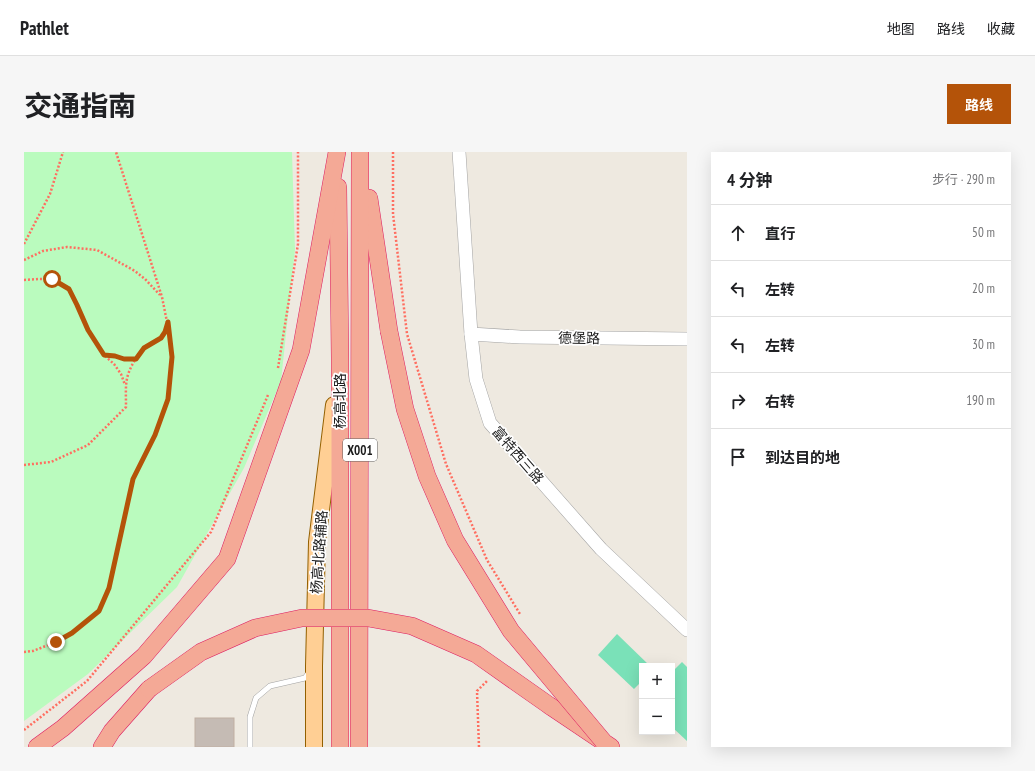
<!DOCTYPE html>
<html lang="zh">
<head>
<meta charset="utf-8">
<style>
  body { margin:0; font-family:"PT Sans Narrow","Noto Sans SC",sans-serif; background:#f6f6f6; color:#202124 }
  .controls { position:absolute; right:12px; bottom:12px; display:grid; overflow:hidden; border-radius:0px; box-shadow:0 4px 16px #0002 }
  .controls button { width:36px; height:36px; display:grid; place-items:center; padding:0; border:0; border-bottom:1px solid #e0e0e0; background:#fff; color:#202124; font:20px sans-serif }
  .stop { position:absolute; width:12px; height:12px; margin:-9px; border:3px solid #b45309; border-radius:50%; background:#fff }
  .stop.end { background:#b45309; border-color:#fff; box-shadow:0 1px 4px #0008 }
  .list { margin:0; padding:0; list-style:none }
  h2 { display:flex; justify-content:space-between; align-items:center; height:52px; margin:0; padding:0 16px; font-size:17px }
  h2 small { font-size:13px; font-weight:400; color:#757577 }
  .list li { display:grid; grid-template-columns:26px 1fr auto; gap:12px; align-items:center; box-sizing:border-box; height:56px; padding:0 16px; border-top:1px solid #e0e0e0 }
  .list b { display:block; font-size:15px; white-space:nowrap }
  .list em { font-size:13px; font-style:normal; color:#757577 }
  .icon { flex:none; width:22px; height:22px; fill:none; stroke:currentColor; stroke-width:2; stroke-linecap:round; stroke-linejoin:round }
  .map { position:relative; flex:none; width:663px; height:595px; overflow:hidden; border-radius:0px }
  header { display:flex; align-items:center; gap:24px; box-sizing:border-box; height:56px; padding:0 20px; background:#fff; border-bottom:1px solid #e0e0e0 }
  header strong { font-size:19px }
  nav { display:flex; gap:22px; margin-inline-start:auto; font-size:14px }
  .intro { display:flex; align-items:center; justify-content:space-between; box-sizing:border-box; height:96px; padding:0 24px }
  h1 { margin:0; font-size:28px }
  .button { padding:10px 18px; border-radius:0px; background:#b45309; color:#fff; font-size:14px; font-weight:700 }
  main { display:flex; gap:24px; padding:0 24px }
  aside { flex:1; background:#fff; border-radius:0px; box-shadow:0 4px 16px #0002 }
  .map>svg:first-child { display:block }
</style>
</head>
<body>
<header>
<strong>Pathlet</strong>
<nav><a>地图</a><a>路线</a><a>收藏</a></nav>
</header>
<div class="intro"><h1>交通指南</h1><a class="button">路线</a></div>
<main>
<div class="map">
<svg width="663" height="595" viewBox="0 0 663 595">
  <rect width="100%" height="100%" fill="#eee9e0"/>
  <polygon fill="#bafbbe" points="0,0 268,0 271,98 257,229 220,316 153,435 64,522 0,569"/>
  <g fill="#7ae1b8">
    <polygon points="593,482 626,514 618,514 618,529 610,537 574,503"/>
    <polygon points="658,510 663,515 663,589 648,575 648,520"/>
  </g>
  <rect fill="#c5bbb4" stroke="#c0afa2" x="171" y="566" width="39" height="29"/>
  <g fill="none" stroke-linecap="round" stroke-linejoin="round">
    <g stroke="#a3a3a3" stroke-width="6">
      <polyline id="service" points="226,595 226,565 232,546 246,534 281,526 286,519"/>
    </g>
    <g stroke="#a3a3a3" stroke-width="14">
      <g id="tertiary">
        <polyline points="435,0 447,182 452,227 466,271 577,397 663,478"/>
        <polyline points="447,182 496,185 663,187"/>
      </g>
    </g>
    <g stroke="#936000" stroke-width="18">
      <polyline id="primary" points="290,595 290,514 293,390 310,253"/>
    </g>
    <g stroke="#dd1c61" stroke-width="18">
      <g id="trunk">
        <polyline points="314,35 316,206 316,595"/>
        <polyline points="345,46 365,179"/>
        <polyline points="526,554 587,595"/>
        <polyline points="13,595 39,576 120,504 203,407 277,198 313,0"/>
        <polyline points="78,595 88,579 125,537"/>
        <polyline points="335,595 336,0"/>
      </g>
    </g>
    <g stroke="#ff6e60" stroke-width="2.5" stroke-dasharray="2 2" stroke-linecap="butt">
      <polyline points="369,0 369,62 383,182 422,312 463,408 496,462"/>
      <polyline points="0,92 26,42 39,0"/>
      <polyline points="0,108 19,99 43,95 73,98 111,119 121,127 136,143"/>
      <polyline points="0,128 15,127 28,127 45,137 53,153 64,177 80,203 90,212 97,222 101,233"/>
      <polyline points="81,203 91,204 100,207 111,207"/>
      <polyline points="254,216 274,92 274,0"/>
      <path d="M0,313L27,310L64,293L102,255C102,234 100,226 111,208C114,203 117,198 121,195C134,186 138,191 143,172"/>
      <polyline points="0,500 9,499 32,490 41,485 49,481 75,459 85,436 109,327 131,283 144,247 148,205 143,170 138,145 92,0"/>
      <polyline points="0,578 63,529 187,380 244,243"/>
      <polyline points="455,595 453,539 464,528"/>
    </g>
    <use href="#service" stroke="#fff" stroke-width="5"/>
    <use href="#tertiary" stroke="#fff" stroke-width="13"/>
    <use href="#primary" stroke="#ffcf94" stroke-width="16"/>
    <use href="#trunk" stroke="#f4a996" stroke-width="17"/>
    <g stroke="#dd1c61" stroke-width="18" stroke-linecap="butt">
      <g id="trunk-bridge">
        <polyline points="365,179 381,257 403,324 431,388 487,479 579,589"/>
        <polyline points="125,537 177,500 231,476 278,466 344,466 388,474 452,502 526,554"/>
      </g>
    </g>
    <use href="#trunk-bridge" stroke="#f4a996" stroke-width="17"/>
  </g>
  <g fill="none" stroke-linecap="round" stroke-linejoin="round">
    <polyline stroke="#b45309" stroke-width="5" points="28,127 45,137 53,153 64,178 80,203 91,204 100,207 112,207 120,196 137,186 141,180 144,170 148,205 144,247 131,283 109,327 85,436 75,459 48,481 32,490"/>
  </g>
  <g text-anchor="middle" stroke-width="3.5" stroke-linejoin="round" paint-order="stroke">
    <rect fill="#fff" stroke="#606060" stroke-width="1" x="319" y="287" width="34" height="22" rx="3"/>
    <g font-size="13" font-weight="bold" fill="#1c1c1c">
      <text x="336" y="303">X001</text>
    </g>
    <g font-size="14" fill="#1c1c1c" stroke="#fff">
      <text transform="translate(555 186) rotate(1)" y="5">德堡路</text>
      <text transform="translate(316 249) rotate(-90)" y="5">杨高北路</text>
      <text transform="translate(494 303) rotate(49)" y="5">富特西三路</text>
      <text transform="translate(295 400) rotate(-86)" y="5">杨高北路辅路</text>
    </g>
  </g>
</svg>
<div class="controls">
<button>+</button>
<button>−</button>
</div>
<div class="stop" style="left:28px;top:127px"></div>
<div class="stop end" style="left:32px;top:490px"></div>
</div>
<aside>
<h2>4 分钟<small>步行 · 290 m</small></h2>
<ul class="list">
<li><svg class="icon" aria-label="ahead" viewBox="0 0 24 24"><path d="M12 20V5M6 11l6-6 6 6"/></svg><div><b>直行</b></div><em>50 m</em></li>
<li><svg class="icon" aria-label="left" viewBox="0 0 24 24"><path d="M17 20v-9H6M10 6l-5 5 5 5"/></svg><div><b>左转</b></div><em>20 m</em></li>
<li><svg class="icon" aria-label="left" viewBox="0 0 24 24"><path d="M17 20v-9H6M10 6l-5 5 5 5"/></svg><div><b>左转</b></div><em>30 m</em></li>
<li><svg class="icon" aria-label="right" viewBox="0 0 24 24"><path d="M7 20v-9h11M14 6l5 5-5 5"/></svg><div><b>右转</b></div><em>190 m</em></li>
<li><svg class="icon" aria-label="arrive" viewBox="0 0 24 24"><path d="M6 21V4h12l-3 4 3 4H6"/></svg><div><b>到达目的地</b></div></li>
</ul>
</aside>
</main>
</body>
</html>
